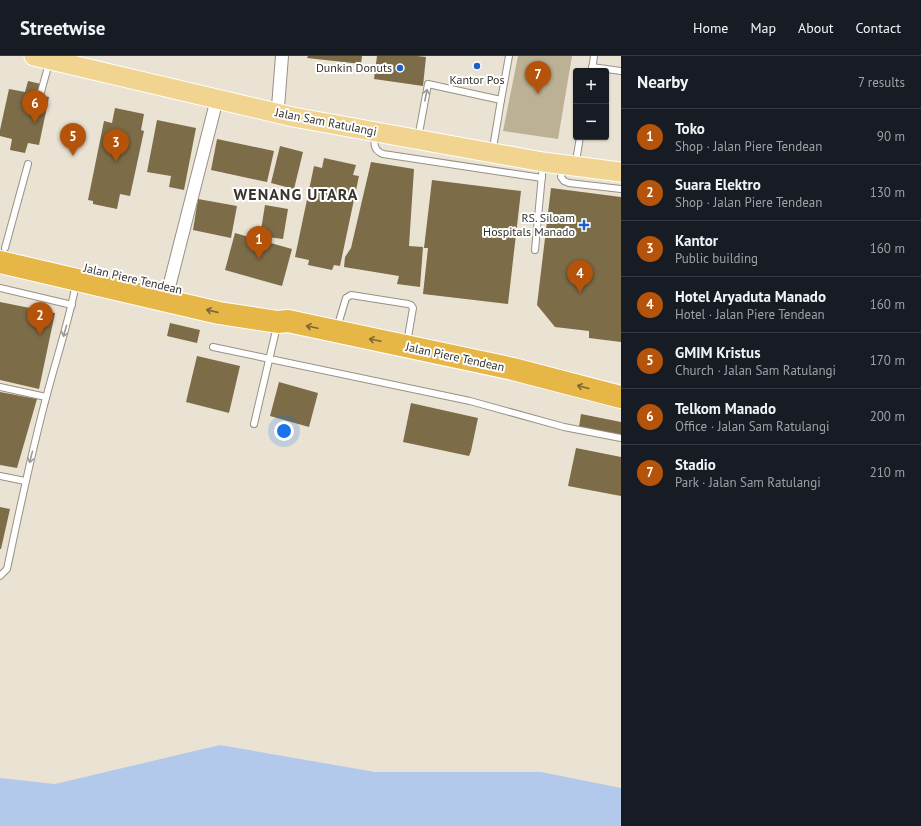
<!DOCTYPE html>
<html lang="en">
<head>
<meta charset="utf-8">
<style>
  body { margin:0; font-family:"PT Sans",sans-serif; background:#242831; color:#f1f3f6 }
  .controls { position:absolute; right:12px; top:12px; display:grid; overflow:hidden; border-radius:4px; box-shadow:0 1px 3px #0004 }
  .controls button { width:36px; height:36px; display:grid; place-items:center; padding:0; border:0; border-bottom:1px solid #363941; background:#171b24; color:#f1f3f6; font:20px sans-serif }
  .you { position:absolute; left:284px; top:375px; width:14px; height:14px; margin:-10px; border:3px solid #fff; border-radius:50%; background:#1a73e8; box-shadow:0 0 0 6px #1a73e833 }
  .badge { display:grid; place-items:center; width:26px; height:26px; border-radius:50%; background:#b45309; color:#fff; font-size:13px; font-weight:700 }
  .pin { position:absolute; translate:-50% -33px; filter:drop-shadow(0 1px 2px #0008) }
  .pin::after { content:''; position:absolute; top:21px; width:14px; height:12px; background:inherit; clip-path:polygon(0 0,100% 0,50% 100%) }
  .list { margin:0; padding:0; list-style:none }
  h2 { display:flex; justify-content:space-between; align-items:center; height:52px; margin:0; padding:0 16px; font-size:17px }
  h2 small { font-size:13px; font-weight:400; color:#9ea1a6 }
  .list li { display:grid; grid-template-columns:26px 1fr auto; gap:12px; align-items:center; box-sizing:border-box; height:56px; padding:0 16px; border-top:1px solid #363941 }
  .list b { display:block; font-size:15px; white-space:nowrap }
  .list p { margin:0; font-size:13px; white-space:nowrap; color:#9ea1a6 }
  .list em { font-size:13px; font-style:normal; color:#9ea1a6 }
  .map { position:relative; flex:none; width:621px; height:770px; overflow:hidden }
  header { display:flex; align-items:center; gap:24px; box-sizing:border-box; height:56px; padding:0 20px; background:#171b24; border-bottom:1px solid #363941 }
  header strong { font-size:19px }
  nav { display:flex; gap:22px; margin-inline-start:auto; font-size:14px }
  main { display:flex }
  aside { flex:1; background:#171b24 }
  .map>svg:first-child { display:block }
</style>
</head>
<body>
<header>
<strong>Streetwise</strong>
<nav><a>Home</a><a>Map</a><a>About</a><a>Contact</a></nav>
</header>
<main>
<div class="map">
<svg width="621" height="770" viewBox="0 0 621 770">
  <rect width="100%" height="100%" fill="#eae3d4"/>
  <polygon fill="#bdb195" points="518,0 572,0 558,83 503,75"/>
  <polygon fill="#b3c9ec" points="220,689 375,716 541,716 621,732 621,770 0,770 0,722 55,728"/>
  <g fill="#7c6c48">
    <polygon points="308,0 362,0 361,8 307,2"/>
    <polygon points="377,0 417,0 426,1 423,30 374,23"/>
    <polygon points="28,25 41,28 38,39 49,41 39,89 28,87 25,97 10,94 12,83 0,80 0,74 9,33 25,36"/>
    <polygon points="115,52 144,58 141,74 144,75 130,140 120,138 117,153 93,148 93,145 88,144 104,65 112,67"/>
    <polygon points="157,64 196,72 184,134 169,131 171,120 147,116"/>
    <polygon points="217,83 274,95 267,126 211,114"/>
    <polygon points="280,90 303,96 294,133 271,127"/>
    <polygon points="324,102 356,109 353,119 359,120 340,210 334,209 332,214 308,209 309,204 295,201 314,110 322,112"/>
    <polygon points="371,106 414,113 409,190 423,191 420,231 397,228 399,220 344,211 345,201 351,192"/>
    <polygon points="432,124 521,135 508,248 423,238 428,192 424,192"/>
    <polygon points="551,132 621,141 621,286 589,282 589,275 555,271 537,249"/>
    <polygon points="198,143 237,150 231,182 193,174"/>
    <polygon points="265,149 288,153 283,183 260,180"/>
    <polygon points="235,177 292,193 282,230 225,214"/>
    <polygon points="0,246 55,257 39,333 0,324"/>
    <polygon points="170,267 200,274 197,287 167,280"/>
    <polygon points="197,300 240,310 229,357 186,346"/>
    <polygon points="279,326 318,337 309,371 270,360"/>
    <polygon points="0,336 37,343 17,412 0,409"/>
    <polygon points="411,347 478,362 471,395 469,400 403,386"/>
    <polygon points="581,358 621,366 621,379 579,371"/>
    <polygon points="576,392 621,401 621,440 568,430"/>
    <polygon points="0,451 10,453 1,493 0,493"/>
  </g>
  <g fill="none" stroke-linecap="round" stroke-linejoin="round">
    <g stroke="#989184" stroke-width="8">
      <g id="lane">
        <polyline points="592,11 621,15"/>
        <polyline points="592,14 594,0"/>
        <polyline points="41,36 49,7"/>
        <polyline points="501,44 509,0"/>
        <polyline points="419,77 428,28 501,44 493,92"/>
        <path d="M375,79C374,87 373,94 383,98L542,122"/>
        <polyline points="576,105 580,81"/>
        <polyline points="562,110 561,121 564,125 569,127 621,133"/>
        <polyline points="5,192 28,108"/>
        <polyline points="535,194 543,108"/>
        <polyline points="0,232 72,249"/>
        <polyline points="337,272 346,242 351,239 408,248 411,249 413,252 407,287"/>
        <polyline points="213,291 470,345 564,371 621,382"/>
        <polyline points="0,331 46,341"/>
        <polyline points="254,368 277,270"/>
        <polyline points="0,420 25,425"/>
        <path d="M0,520L7,513C19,456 31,398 46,342C56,303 69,266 76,227"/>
      </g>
    </g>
    <g stroke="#989184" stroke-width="14">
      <g id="street">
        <polyline points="278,51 282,0"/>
        <polyline points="169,231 217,43"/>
      </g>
    </g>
    <g stroke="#fff" stroke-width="21">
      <polyline id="primary" points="34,0 293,61 543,106 621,116"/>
    </g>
    <g stroke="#fff" stroke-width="24">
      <polyline id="highway" points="0,206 219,257 278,266 288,265 513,313 621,341"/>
    </g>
    <use href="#lane" stroke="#fff" stroke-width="6"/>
    <use href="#street" stroke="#fff" stroke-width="12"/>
    <use href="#primary" stroke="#f0d490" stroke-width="19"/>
    <use href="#highway" stroke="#e6b746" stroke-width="22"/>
  </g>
  <defs><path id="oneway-shaft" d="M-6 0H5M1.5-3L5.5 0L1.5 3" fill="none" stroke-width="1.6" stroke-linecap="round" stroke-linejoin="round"/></defs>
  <g stroke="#9b9a96">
    <use href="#oneway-shaft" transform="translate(426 39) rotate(-79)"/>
    <use href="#oneway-shaft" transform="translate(65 275) rotate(106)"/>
    <use href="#oneway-shaft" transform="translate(31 401) rotate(104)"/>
  </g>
  <g stroke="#7d6838">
    <use href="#oneway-shaft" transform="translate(212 255) rotate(-167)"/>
    <use href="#oneway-shaft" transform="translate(312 271) rotate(-168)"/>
    <use href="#oneway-shaft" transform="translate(375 284) rotate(-168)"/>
    <use href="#oneway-shaft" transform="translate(583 331) rotate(-165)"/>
  </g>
  <g fill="#1e5eca" stroke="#fff" stroke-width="1.5">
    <circle cx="477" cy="10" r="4"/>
    <circle cx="400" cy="12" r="4"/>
    <path d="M582 163h4v4h4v4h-4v4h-4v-4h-4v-4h4z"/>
  </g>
  <g text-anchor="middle" stroke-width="4" stroke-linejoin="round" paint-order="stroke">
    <g font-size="12" fill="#37342e" stroke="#fff" text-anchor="end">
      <text x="392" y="16">Dunkin Donuts</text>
      <text x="477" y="28" text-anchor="middle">Kantor Pos</text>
      <text x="575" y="166">RS. Siloam<tspan x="575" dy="14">Hospitals Manado</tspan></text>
    </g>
    <g font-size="12" fill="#37342e" stroke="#fff">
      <text transform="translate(326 66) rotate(11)" y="4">Jalan Sam Ratulangi</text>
      <text transform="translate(133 223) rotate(13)" y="4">Jalan Piere Tendean</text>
      <text transform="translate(455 301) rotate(12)" y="4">Jalan Piere Tendean</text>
    </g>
    <g font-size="16" font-weight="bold" letter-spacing="1" fill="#37342e" stroke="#fff">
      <text x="296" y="144">WENANG UTARA</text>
    </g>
  </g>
</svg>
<div class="controls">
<button>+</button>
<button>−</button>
</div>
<div class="you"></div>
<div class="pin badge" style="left:259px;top:203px">1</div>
<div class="pin badge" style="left:40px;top:279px">2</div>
<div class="pin badge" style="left:116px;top:106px">3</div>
<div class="pin badge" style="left:580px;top:237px">4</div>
<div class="pin badge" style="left:73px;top:100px">5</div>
<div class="pin badge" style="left:35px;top:67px">6</div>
<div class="pin badge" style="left:538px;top:38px">7</div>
</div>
<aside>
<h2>Nearby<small>7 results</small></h2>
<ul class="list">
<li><span class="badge">1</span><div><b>Toko</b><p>Shop · Jalan Piere Tendean</p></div><em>90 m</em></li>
<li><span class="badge">2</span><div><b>Suara Elektro</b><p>Shop · Jalan Piere Tendean</p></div><em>130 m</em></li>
<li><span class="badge">3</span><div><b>Kantor</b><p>Public building</p></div><em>160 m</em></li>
<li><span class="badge">4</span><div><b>Hotel Aryaduta Manado</b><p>Hotel · Jalan Piere Tendean</p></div><em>160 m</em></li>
<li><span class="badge">5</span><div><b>GMIM Kristus</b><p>Church · Jalan Sam Ratulangi</p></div><em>170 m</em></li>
<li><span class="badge">6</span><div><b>Telkom Manado</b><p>Office · Jalan Sam Ratulangi</p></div><em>200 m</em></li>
<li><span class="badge">7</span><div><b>Stadio</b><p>Park · Jalan Sam Ratulangi</p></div><em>210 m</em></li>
</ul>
</aside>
</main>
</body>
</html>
